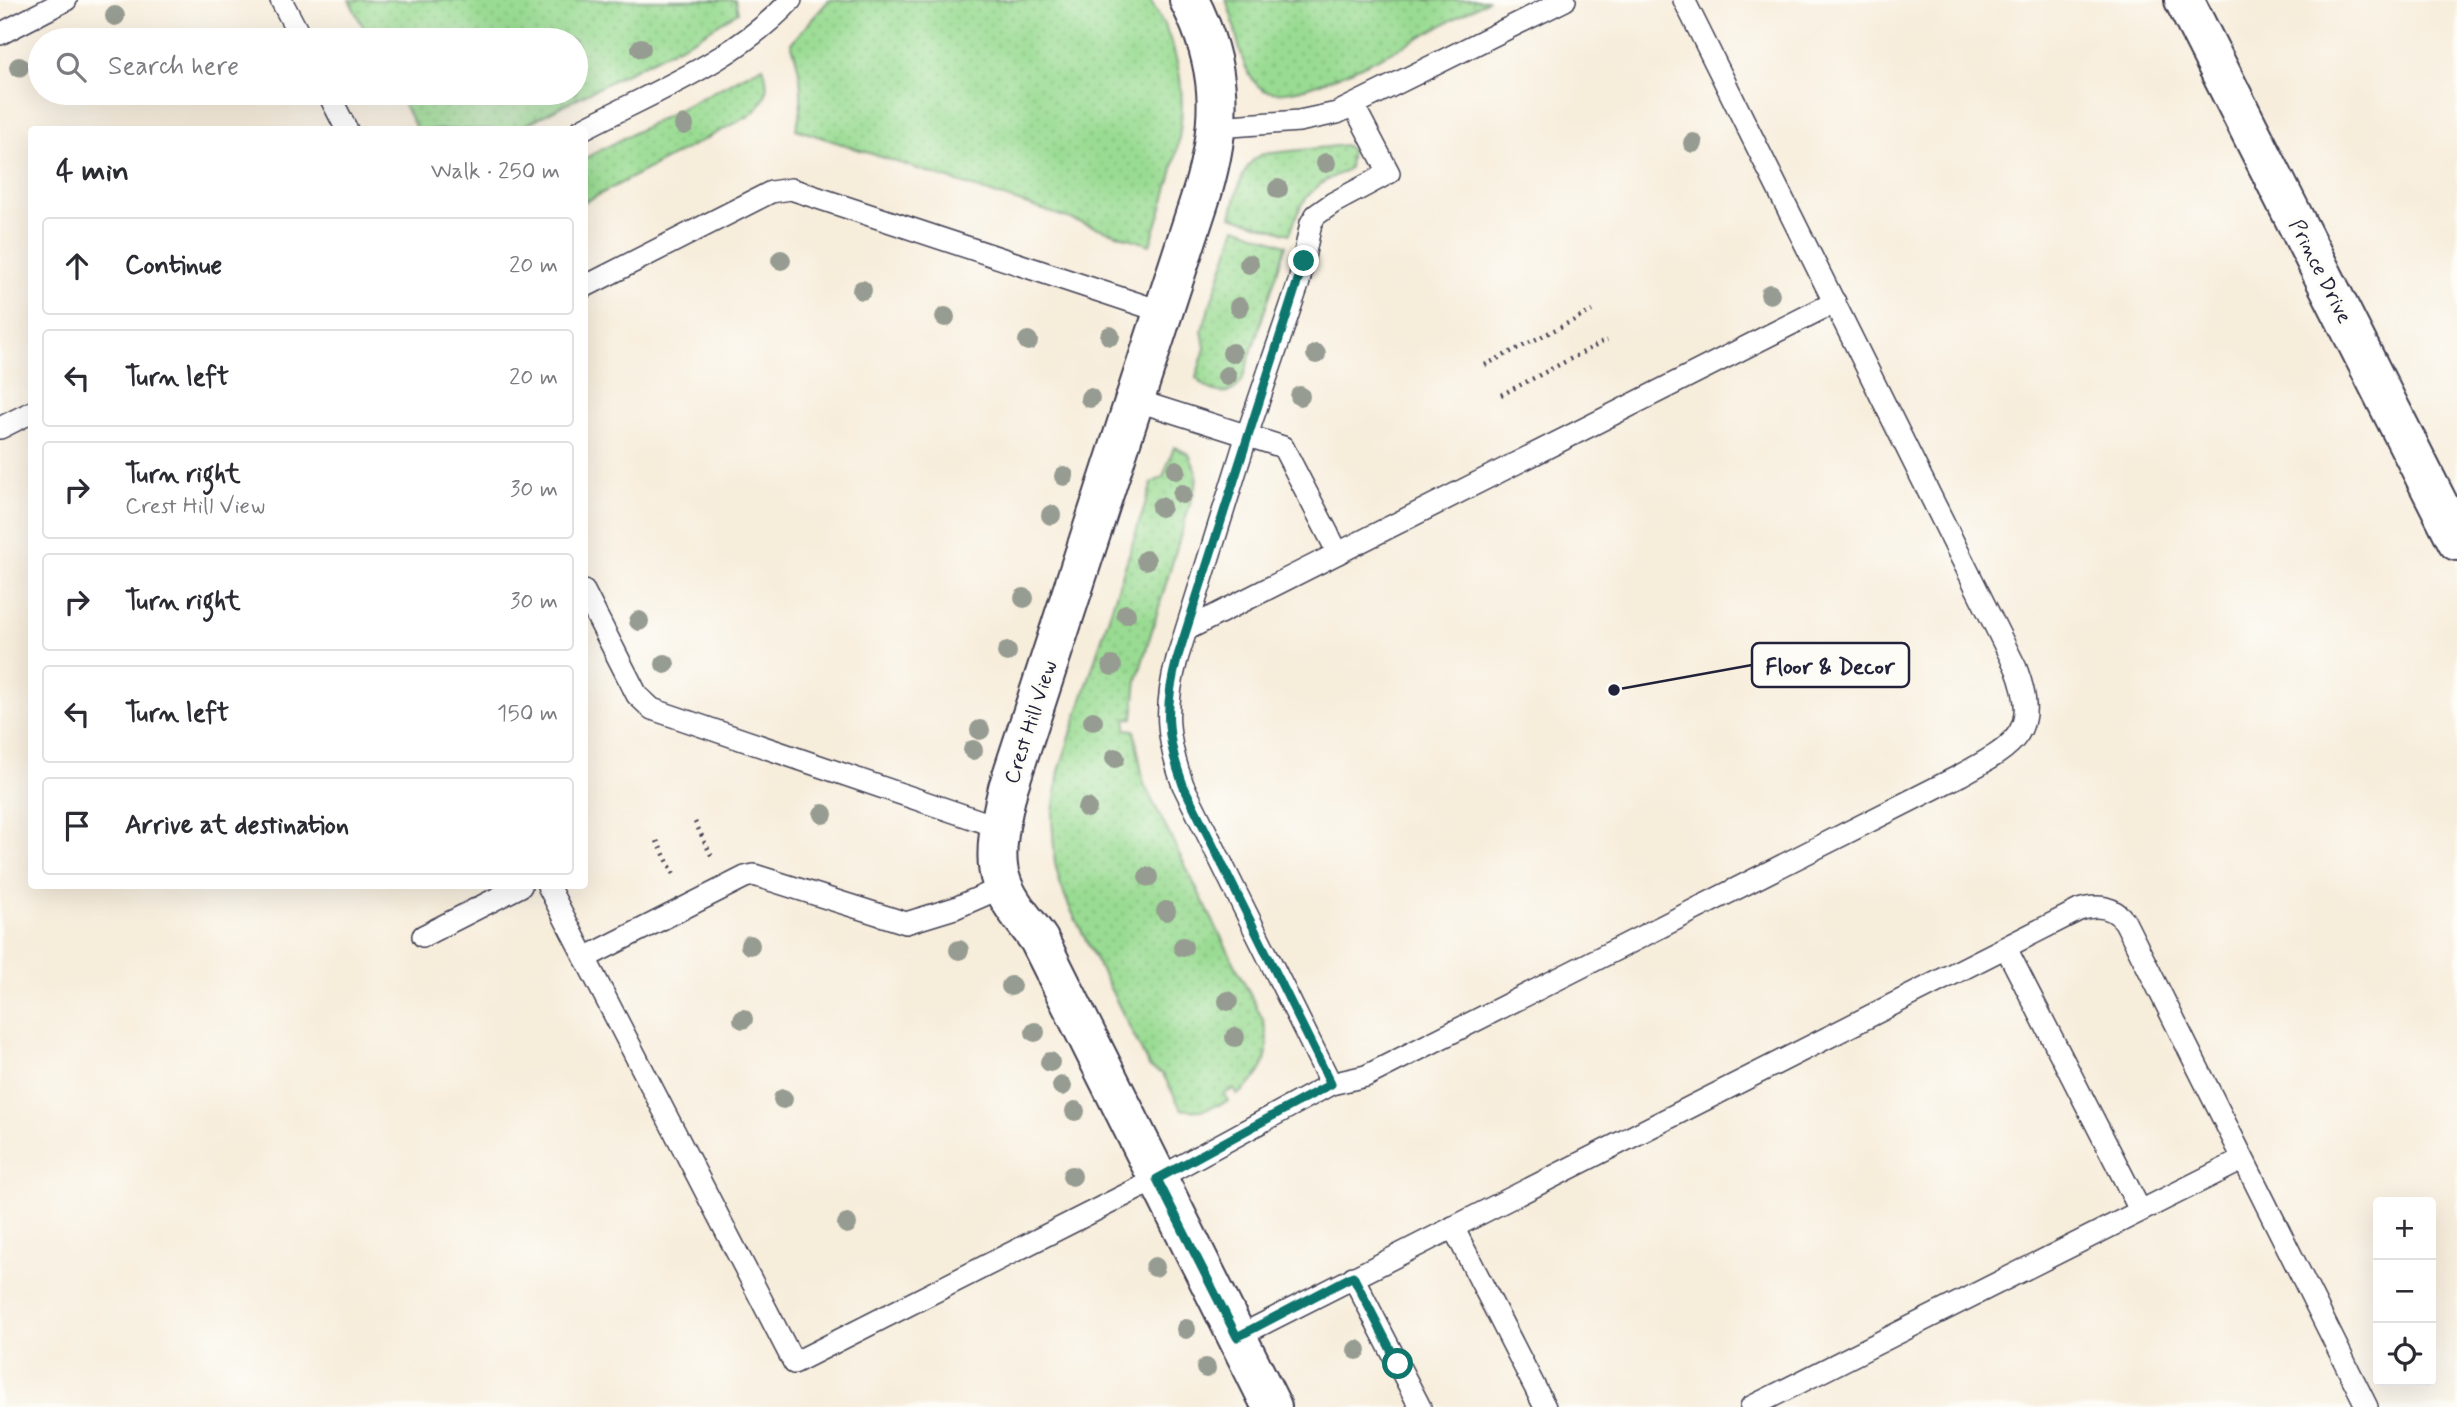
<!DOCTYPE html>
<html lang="en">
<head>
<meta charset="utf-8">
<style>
  body { margin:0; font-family:Mynerve,sans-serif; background:#f7f7f7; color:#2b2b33 }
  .controls { position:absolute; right:21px; bottom:21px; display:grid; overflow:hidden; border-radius:7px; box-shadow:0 7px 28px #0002 }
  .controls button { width:63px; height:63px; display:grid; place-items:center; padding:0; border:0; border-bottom:2px solid #e1e1e2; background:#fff; color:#2b2b33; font:35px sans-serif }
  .stop { position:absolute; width:21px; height:21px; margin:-16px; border:5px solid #0f766e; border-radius:50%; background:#fff }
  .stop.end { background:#0f766e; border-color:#fff; box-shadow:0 2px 7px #0008 }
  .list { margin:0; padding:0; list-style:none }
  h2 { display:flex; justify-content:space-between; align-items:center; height:91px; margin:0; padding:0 28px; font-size:30px }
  h2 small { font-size:23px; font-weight:400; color:#7c7c81 }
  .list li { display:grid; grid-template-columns:46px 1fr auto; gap:21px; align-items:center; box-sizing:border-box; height:98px; margin:0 14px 14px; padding:0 14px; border:2px solid #e1e1e2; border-radius:7px }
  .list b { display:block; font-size:26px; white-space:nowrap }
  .list p { margin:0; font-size:23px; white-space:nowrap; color:#7c7c81 }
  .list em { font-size:23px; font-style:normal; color:#7c7c81 }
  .icon { flex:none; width:38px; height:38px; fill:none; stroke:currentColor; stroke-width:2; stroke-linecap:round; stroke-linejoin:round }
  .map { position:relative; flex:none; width:2457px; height:1407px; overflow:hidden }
  .search { position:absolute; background:#fff; box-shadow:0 7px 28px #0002; left:28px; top:28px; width:560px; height:77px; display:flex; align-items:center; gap:18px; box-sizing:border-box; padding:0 24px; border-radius:38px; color:#7c7c81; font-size:26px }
  .panel { position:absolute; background:#fff; box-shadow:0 7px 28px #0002; left:28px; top:126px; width:560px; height:763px; border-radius:7px }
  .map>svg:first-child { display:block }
</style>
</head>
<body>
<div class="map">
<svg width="2457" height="1407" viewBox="0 0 2457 1407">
  <defs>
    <pattern id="grass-dots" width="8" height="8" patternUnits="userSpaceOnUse" patternTransform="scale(1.75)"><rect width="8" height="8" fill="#99db92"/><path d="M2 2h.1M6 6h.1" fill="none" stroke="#84bc7f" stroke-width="1.8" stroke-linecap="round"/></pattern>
  </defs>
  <rect width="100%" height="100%" fill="#fdfcf7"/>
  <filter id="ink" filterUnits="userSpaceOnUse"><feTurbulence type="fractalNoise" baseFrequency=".0143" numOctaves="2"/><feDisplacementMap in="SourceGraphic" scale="14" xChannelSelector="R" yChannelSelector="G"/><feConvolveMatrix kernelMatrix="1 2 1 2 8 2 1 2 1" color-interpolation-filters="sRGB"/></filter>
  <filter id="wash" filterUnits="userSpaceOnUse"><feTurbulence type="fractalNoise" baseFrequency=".00686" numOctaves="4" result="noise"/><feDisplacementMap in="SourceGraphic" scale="28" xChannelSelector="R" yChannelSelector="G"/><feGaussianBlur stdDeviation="1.57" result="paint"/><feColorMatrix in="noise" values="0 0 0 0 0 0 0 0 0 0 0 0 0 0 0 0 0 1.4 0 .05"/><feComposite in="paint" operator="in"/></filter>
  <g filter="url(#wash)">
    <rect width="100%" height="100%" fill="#f7eddb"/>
    <g fill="url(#grass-dots)" stroke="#5e7e66" stroke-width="2">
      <polygon points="349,0 735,0 738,12 698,37 517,129 417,130 398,93 576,93 576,40 370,40"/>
      <path d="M829,0H1150C1205,85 1178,157 1150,245L796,129C805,100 802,72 791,43Z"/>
      <path d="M1226,0H1489C1451,19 1296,112 1262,89C1238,73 1238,26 1226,0Z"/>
      <path d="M763,66C770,88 768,100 749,116L585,202V158Z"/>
      <path d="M1345,145L1351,150L1349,168C1343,173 1336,175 1329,179C1305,192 1298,209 1290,234L1231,216C1237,195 1241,162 1263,154Z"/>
      <path d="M1236,227L1286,245L1242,381C1230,400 1210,393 1196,378L1205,348L1202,330Z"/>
      <path d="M1174,447L1189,454L1196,471L1197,481L1137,680L1133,718L1126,719V729L1134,730L1144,784L1263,1020C1273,1052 1266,1075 1237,1095L1234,1089L1224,1094L1228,1101C1212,1108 1199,1113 1181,1109L1163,1074L1150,1068L1069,906L1060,883L1055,863L1052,819L1059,771L1152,483L1163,477Z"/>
    </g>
  </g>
  <g filter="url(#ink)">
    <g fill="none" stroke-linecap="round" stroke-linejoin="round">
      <g stroke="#424053" stroke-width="24">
        <g id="lane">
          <polyline points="281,0 302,40"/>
          <polyline points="0,34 66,0"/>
          <polyline points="328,93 347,130"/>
          <polyline points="1217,127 1299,121 1337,113 1565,0"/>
          <path d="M581,130C653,92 735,61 791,0"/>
          <polyline points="584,287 771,192 791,189 1163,312"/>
          <polyline points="1135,400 1283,447 1338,553"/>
          <polyline points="0,428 32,412"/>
          <polyline points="584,591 637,695 652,709 1001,828"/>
          <polyline points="1188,629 1835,302"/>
          <polyline points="548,886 585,958"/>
          <path d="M1003,887L955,908L906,923L754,875L745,877L585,958L794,1363L1157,1179L1331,1084L1366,1076L1961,775C2013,746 2041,733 2016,668L1684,0"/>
          <polyline points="423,936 521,886"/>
          <polyline points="2006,948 2140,1210"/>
          <path d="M1331,1084L1183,785C1166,738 1164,707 1177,659L1247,435L1299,282L1311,223L1316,215L1333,203L1389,173L1354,106"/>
          <polyline points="1453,1227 1545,1407"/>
          <polyline points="1353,1277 1420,1407"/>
          <path d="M1237,1337L2079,910C2097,904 2114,906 2125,922L2367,1407"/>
          <polyline points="1751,1407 2242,1160"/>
        </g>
      </g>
      <g stroke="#424053" stroke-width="42">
        <g id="street">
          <path d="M1189,0C1223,67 1223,120 1203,190L1008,788C1002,813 992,855 1001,880C1008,903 1026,921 1039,940L1272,1407"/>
          <polyline points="2184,0 2457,541"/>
        </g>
      </g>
      <g stroke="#424053" stroke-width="4.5" stroke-dasharray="2 5" stroke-linecap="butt">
        <polyline points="359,40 365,37"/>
        <polyline points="1485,365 1592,311"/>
        <polyline points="1501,395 1607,340"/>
        <polyline points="695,822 713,859"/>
        <polyline points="657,841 675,876"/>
      </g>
      <use href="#lane" stroke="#fff" stroke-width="21"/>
      <use href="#street" stroke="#fff" stroke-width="38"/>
    </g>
    <g fill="#969c91">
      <circle cx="115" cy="16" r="10"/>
      <circle cx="641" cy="48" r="10"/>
      <circle cx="19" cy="67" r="10"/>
      <circle cx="684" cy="125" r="10"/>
      <circle cx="1693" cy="143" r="10"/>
      <circle cx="1326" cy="163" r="10"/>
      <circle cx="1278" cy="189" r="10"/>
      <circle cx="781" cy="260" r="10"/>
      <circle cx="1249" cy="264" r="10"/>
      <circle cx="862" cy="290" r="10"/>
      <circle cx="1770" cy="294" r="10"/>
      <circle cx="1239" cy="307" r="10"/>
      <circle cx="945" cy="317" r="10"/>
      <circle cx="1110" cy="336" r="10"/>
      <circle cx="1028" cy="341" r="10"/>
      <circle cx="1232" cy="353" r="10"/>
      <circle cx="1316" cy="354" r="10"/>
      <circle cx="1227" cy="376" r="10"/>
      <circle cx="1300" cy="396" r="10"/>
      <circle cx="1090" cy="398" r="10"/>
      <circle cx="1176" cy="470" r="10"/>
      <circle cx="1064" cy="476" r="10"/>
      <circle cx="1182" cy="494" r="10"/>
      <circle cx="1161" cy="507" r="10"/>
      <circle cx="1051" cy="515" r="10"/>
      <circle cx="1146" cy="560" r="10"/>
      <circle cx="1024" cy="598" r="10"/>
      <circle cx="1126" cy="614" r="10"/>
      <circle cx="639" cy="621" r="10"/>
      <circle cx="1007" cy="652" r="10"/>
      <circle cx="665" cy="664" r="10"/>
      <circle cx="1112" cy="666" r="10"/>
      <circle cx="1093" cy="721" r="10"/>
      <circle cx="980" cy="730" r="10"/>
      <circle cx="973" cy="750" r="10"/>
      <circle cx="1115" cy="758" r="10"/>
      <circle cx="1087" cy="808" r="10"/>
      <circle cx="823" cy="814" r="10"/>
      <circle cx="1148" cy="877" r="10"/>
      <circle cx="1166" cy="911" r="10"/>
      <circle cx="750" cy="945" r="10"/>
      <circle cx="1183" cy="947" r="10"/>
      <circle cx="959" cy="950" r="10"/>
      <circle cx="1011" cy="986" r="10"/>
      <circle cx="1228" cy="1001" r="10"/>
      <circle cx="743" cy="1019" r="10"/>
      <circle cx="1035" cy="1032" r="10"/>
      <circle cx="1235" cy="1037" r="10"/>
      <circle cx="1050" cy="1062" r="10"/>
      <circle cx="1062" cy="1086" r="10"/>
      <circle cx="783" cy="1099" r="10"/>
      <circle cx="1075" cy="1111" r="10"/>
      <circle cx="1072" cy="1176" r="10"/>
      <circle cx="847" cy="1224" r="10"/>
      <circle cx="1155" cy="1267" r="10"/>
      <circle cx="1186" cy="1329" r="10"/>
      <circle cx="1357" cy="1350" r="10"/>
      <circle cx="1206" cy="1368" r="10"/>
    </g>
  </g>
  <g fill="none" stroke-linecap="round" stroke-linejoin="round" filter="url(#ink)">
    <path stroke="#0f766e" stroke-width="9" d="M1304,261L1177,659C1164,707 1166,738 1183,785L1331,1084L1157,1179L1237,1337L1353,1276L1398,1364"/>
  </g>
  <g text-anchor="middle" stroke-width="6" stroke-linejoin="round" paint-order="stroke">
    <g font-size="21" fill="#22223b" stroke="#fdfcf7">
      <text transform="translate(2321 271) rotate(63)" y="7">Prince Drive</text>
      <text transform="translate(1030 722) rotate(-72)" y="7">Crest Hill View</text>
    </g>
  </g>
  <path fill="none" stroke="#22223b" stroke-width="2.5" d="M1614 690L1752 665"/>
  <circle fill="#22223b" stroke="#fdfcf7" stroke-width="2.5" cx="1614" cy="690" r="7"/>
  <rect fill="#fdfcf7" stroke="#22223b" stroke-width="2.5" x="1752" y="643" width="157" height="44" rx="7"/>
  <g font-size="23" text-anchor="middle" font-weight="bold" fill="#22223b">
    <text x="1830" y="674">Floor &amp; Decor</text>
  </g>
</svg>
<div class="controls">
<button>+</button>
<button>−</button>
<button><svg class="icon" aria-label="locate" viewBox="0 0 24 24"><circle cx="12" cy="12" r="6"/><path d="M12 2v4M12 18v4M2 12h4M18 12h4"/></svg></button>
</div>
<div class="stop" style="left:1398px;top:1364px"></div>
<div class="stop end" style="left:1304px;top:261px"></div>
<div class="search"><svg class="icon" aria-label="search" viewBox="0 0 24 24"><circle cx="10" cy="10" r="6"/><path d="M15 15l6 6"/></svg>Search here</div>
<section class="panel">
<h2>4 min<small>Walk · 250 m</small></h2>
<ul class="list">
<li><svg class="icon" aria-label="ahead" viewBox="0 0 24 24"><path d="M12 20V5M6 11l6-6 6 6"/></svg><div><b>Continue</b></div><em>20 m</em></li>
<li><svg class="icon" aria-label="left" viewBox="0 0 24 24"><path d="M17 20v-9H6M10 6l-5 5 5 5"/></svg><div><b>Turn left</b></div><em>20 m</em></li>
<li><svg class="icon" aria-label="right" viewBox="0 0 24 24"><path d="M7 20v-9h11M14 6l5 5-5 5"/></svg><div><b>Turn right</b><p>Crest Hill View</p></div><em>30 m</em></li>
<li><svg class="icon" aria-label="right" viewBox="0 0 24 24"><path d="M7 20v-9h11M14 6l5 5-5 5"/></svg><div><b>Turn right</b></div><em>30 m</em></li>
<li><svg class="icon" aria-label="left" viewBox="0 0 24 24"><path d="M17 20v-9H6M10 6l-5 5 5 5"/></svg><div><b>Turn left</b></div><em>150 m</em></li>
<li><svg class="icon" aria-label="arrive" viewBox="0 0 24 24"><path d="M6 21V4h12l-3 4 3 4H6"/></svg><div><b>Arrive at destination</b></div></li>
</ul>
</section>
</div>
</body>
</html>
